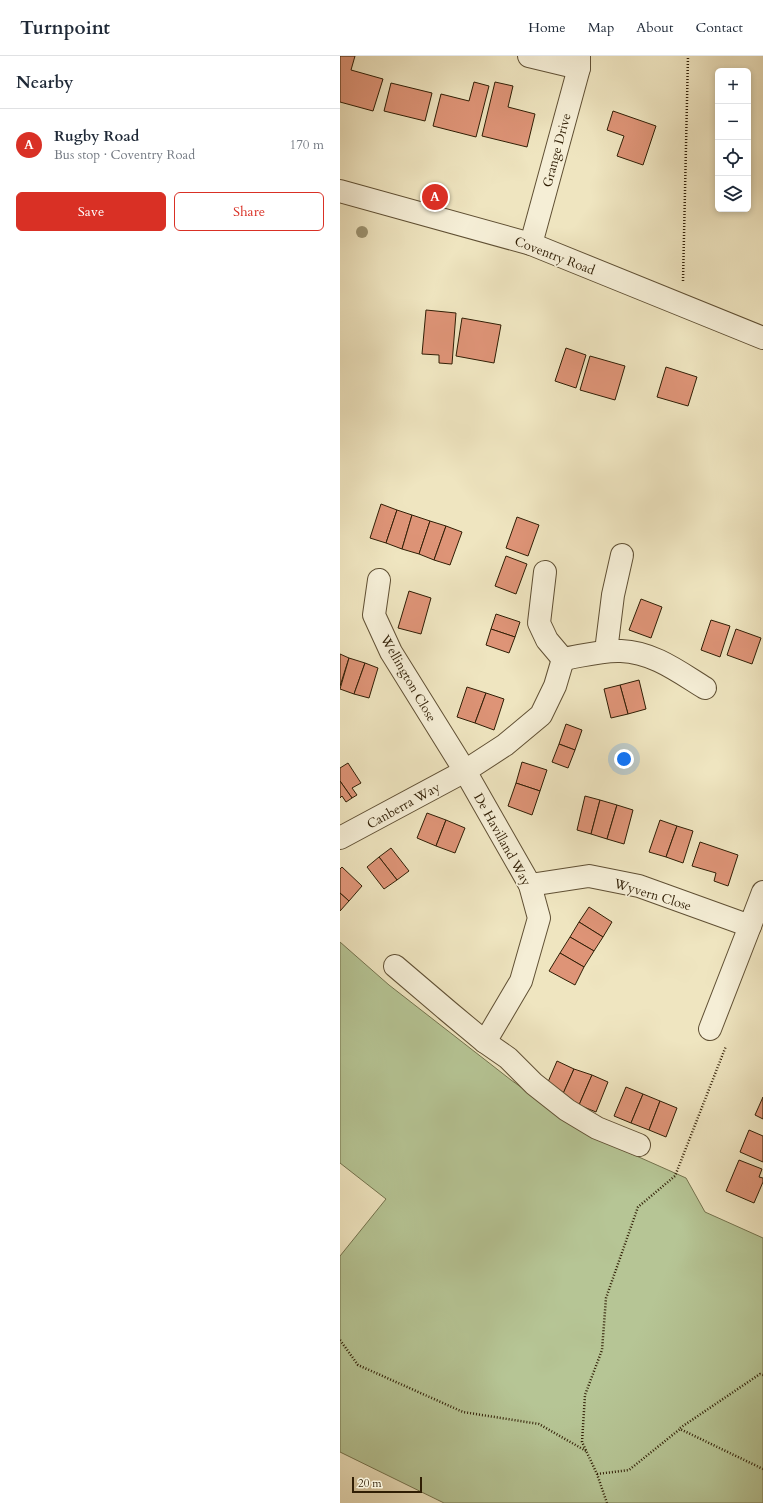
<!DOCTYPE html>
<html lang="en">
<head>
<meta charset="utf-8">
<style>
  body { margin:0; font-family:Cardo,serif; background:#f6f6f7; color:#1f2937 }
  .controls { position:absolute; right:12px; top:12px; display:grid; overflow:hidden; border-radius:6px; box-shadow:0 2px 6px #0003 }
  .controls button { width:36px; height:36px; display:grid; place-items:center; padding:0; border:0; border-bottom:1px solid #e0e1e3; background:#fff; color:#1f2937; font:20px sans-serif }
  .scale { position:absolute; left:12px; bottom:10px; width:70px; box-sizing:border-box; padding-left:4px; border:2px solid #301e05; border-top:0; font-size:11px; line-height:14px; white-space:nowrap; color:#301e05; -webkit-text-stroke:3px #f5eed6; paint-order:stroke }
  .you { position:absolute; left:284px; top:703px; width:14px; height:14px; margin:-10px; border:3px solid #fff; border-radius:50%; background:#1a73e8; box-shadow:0 0 0 6px #1a73e833 }
  .badge { display:grid; place-items:center; width:26px; height:26px; border-radius:50%; background:#d93025; color:#fff; font-size:13px; font-weight:700 }
  .pin { position:absolute; translate:-50% -50%; border:2px solid #fff; box-shadow:0 1px 4px #0006 }
  .list { margin:0; padding:0; list-style:none }
  h2 { display:flex; justify-content:space-between; align-items:center; height:52px; margin:0; padding:0 16px; font-size:17px }
  h2 small { font-size:13px; font-weight:400; color:#747a83 }
  .list li { display:grid; grid-template-columns:26px 1fr auto; gap:12px; align-items:center; box-sizing:border-box; height:72px; padding:0 16px; border-top:1px solid #e0e1e3 }
  .list b { display:block; font-size:15px; white-space:nowrap }
  .list p { margin:0; font-size:13px; white-space:nowrap; color:#747a83 }
  .list em { font-size:13px; font-style:normal; color:#747a83 }
  .actions { display:flex; gap:8px; padding:12px 16px }
  .actions a { flex:1; padding:9px 0; border:1px solid #d93025; border-radius:6px; text-align:center; font-size:14px; color:#d93025 }
  .actions .main { background:#d93025; color:#fff }
  .icon { flex:none; width:22px; height:22px; fill:none; stroke:currentColor; stroke-width:2; stroke-linecap:round; stroke-linejoin:round }
  .map { position:relative; flex:none; width:423px; height:1447px; overflow:hidden }
  header { display:flex; align-items:center; gap:24px; box-sizing:border-box; height:56px; padding:0 20px; background:#fff; border-bottom:1px solid #e0e1e3 }
  header strong { font-size:19px }
  nav { display:flex; gap:22px; margin-inline-start:auto; font-size:14px }
  main { display:flex }
  aside { flex:1; background:#fff }
  .map>svg:first-child { display:block }
</style>
</head>
<body>
<header>
<strong>Turnpoint</strong>
<nav><a>Home</a><a>Map</a><a>About</a><a>Contact</a></nav>
</header>
<main>
<aside>
<h2>Nearby<small></small></h2>
<ul class="list">
<li><span class="badge">A</span><div><b>Rugby Road</b><p>Bus stop · Coventry Road</p></div><em>170 m</em></li>
</ul>
<div class="actions"><a class="main">Save</a><a>Share</a></div>
</aside>
<div class="map">
<svg width="423" height="1447" viewBox="0 0 423 1447">
  <rect width="100%" height="100%" fill="#efe5c0"/>
  <filter id="stains"><feTurbulence type="fractalNoise" baseFrequency=".005" numOctaves="4"/><feColorMatrix values="0 0 0 0 .2 0 0 0 0 .09 0 0 0 0 .02 0 0 0 .5 -.17"/></filter>
  <radialGradient id="worn" r=".72"><stop offset=".6" stop-color="#630" stop-opacity="0"/><stop offset="1" stop-color="#630" stop-opacity=".3"/></radialGradient>
  <polygon fill="#b6c595" stroke="#73724d" points="0,886 49,929 171,1024 247,1078 346,1122 365,1156 423,1182 423,1447 104,1447 0,1396 0,1200 46,1143 0,1107"/>
  <g fill="#de9477" stroke="#301e05">
    <polygon points="0,0 15,0 11,14 43,23 33,55 0,46"/>
    <polygon points="134,26 149,30 136,81 93,70 101,38 129,45"/>
    <polygon points="155,26 173,30 168,51 195,58 187,91 142,80"/>
    <polygon points="51,27 92,37 85,65 44,55"/>
    <polygon points="273,55 316,70 303,109 277,100 284,80 267,74"/>
    <polygon points="86,254 116,257 112,308 99,307 99,299 82,298"/>
    <polygon points="122,262 161,269 154,307 116,300"/>
    <polygon points="226,292 246,299 236,332 215,325"/>
    <polygon points="250,300 285,310 275,344 240,334"/>
    <polygon points="326,311 357,321 348,350 317,341"/>
    <polygon points="41,448 57,454 46,487 30,482"/>
    <polygon points="57,454 72,459 62,493 46,487"/>
    <polygon points="72,459 90,465 79,498 62,493"/>
    <polygon points="177,461 199,469 188,500 166,492"/>
    <polygon points="90,465 106,470 94,504 79,498"/>
    <polygon points="106,470 122,476 110,509 94,504"/>
    <polygon points="166,500 187,508 176,538 155,530"/>
    <polygon points="69,535 91,542 81,578 58,572"/>
    <polygon points="301,543 322,551 311,582 289,574"/>
    <polygon points="156,558 180,566 175,581 151,573"/>
    <polygon points="371,564 390,570 380,601 361,594"/>
    <polygon points="151,573 175,581 169,597 146,589"/>
    <polygon points="396,573 421,582 412,608 387,599"/>
    <polygon points="0,598 9,602 0,630"/>
    <polygon points="9,602 25,607 14,638 0,633"/>
    <polygon points="25,607 38,612 29,642 14,638"/>
    <polygon points="299,624 306,653 288,658 280,629"/>
    <polygon points="280,629 288,658 271,662 264,633"/>
    <polygon points="127,631 146,637 135,667 117,661"/>
    <polygon points="146,637 164,643 154,674 135,667"/>
    <polygon points="226,668 242,674 235,694 219,688"/>
    <polygon points="219,688 235,694 228,712 212,706"/>
    <polygon points="182,706 207,714 200,735 176,727"/>
    <polygon points="8,707 21,727 12,732 17,739 12,742 0,725 0,712"/>
    <polygon points="0,725 12,742 6,746 2,740 0,742"/>
    <polygon points="176,727 200,735 192,759 168,750"/>
    <polygon points="245,740 260,744 251,778 237,774"/>
    <polygon points="260,744 277,749 267,783 251,778"/>
    <polygon points="277,749 293,754 284,788 267,783"/>
    <polygon points="87,757 106,764 96,790 77,782"/>
    <polygon points="106,764 125,772 115,797 96,790"/>
    <polygon points="320,764 337,770 326,801 309,796"/>
    <polygon points="337,770 353,775 343,807 326,801"/>
    <polygon points="360,786 398,799 388,830 374,825 376,817 352,810"/>
    <polygon points="51,792 69,815 57,824 39,801"/>
    <polygon points="39,801 57,824 44,833 27,811"/>
    <polygon points="2,811 22,830 9,845 0,837 0,813"/>
    <polygon points="0,837 9,845 0,855"/>
    <polygon points="249,851 272,866 263,881 239,866"/>
    <polygon points="239,866 263,881 254,895 230,881"/>
    <polygon points="230,881 254,895 244,911 220,897"/>
    <polygon points="220,897 244,911 235,929 209,915"/>
    <polygon points="217,1005 234,1013 222,1040 205,1033"/>
    <polygon points="234,1013 252,1019 239,1049 222,1040"/>
    <polygon points="252,1019 268,1026 256,1056 239,1049"/>
    <polygon points="286,1031 303,1038 291,1067 274,1060"/>
    <polygon points="303,1038 320,1045 309,1074 291,1067"/>
    <polygon points="423,1041 423,1063 415,1059"/>
    <polygon points="320,1045 337,1052 326,1081 309,1074"/>
    <polygon points="409,1074 423,1080 423,1106 400,1096"/>
    <polygon points="399,1104 422,1113 419,1121 423,1122 423,1126 414,1147 386,1135"/>
  </g>
  <g fill="none" stroke-linecap="round" stroke-linejoin="round">
    <g stroke="#605034" stroke-width="24">
      <g id="minor">
        <polyline points="189,0 239,12"/>
        <polyline points="0,135 191,188 423,282"/>
        <polyline points="191,188 239,12 239,0"/>
        <polyline points="205,516 199,567 207,584 223,603"/>
        <polyline points="39,524 34,559 51,596 125,715 190,829 199,862 181,925 145,986"/>
        <polyline points="266,595 273,539 282,499"/>
        <path d="M223,603C242,600 262,594 281,595C313,596 339,616 365,632"/>
        <polyline points="0,782 125,715 165,689 201,659 215,630 223,603"/>
        <polyline points="190,829 249,820 299,830 410,870 423,836"/>
        <polyline points="55,910 109,956 145,986 168,1002 194,1028 227,1054 257,1072 299,1089"/>
        <polyline points="370,973 410,870"/>
      </g>
    </g>
    <g stroke="#301e05" stroke-width="2.5" stroke-dasharray="1 2" stroke-linecap="butt">
      <polyline points="343,225 348,0"/>
      <polyline points="0,1284 18,1309 123,1356 199,1368 246,1395"/>
      <polyline points="340,1372 420,1318 423,1319"/>
      <polyline points="257,1418 289,1414 340,1373 423,1413"/>
      <polyline points="267,1447 257,1418 242,1386 245,1339 262,1294 266,1242 298,1151 335,1120 386,990"/>
    </g>
    <use href="#minor" stroke="#f5eed6" stroke-width="22"/>
  </g>
  <circle fill="#9c9371" cx="22" cy="176" r="6"/>
  <g text-anchor="middle" stroke-width="3.5" stroke-linejoin="round" paint-order="stroke">
    <g font-size="13" fill="#301e05" stroke="#f5eed6">
      <text transform="translate(216 94) rotate(-75)" y="5">Grange Drive</text>
      <text transform="translate(215 199) rotate(21)" y="5">Coventry Road</text>
      <text transform="translate(69 622) rotate(60)" y="5">Wellington Close</text>
      <text transform="translate(63 749) rotate(-29)" y="5">Canberra Way</text>
      <text transform="translate(163 783) rotate(61)" y="5">De Havilland Way</text>
      <text transform="translate(313 838) rotate(17)" y="5">Wyvern Close</text>
    </g>
  </g>
  <rect width="100%" height="100%" filter="url(#stains)"/>
  <rect width="100%" height="100%" fill="url(#worn)"/>
</svg>
<div class="controls">
<button>+</button>
<button>−</button>
<button><svg class="icon" aria-label="locate" viewBox="0 0 24 24"><circle cx="12" cy="12" r="6"/><path d="M12 2v4M12 18v4M2 12h4M18 12h4"/></svg></button>
<button><svg class="icon" aria-label="layers" viewBox="0 0 24 24"><path d="M12 4l9 5-9 5-9-5zM3 14l9 5 9-5"/></svg></button>
</div>
<div class="scale">20 m</div>
<div class="you"></div>
<div class="pin badge" style="left:95px;top:141px">A</div>
</div>
</main>
</body>
</html>
